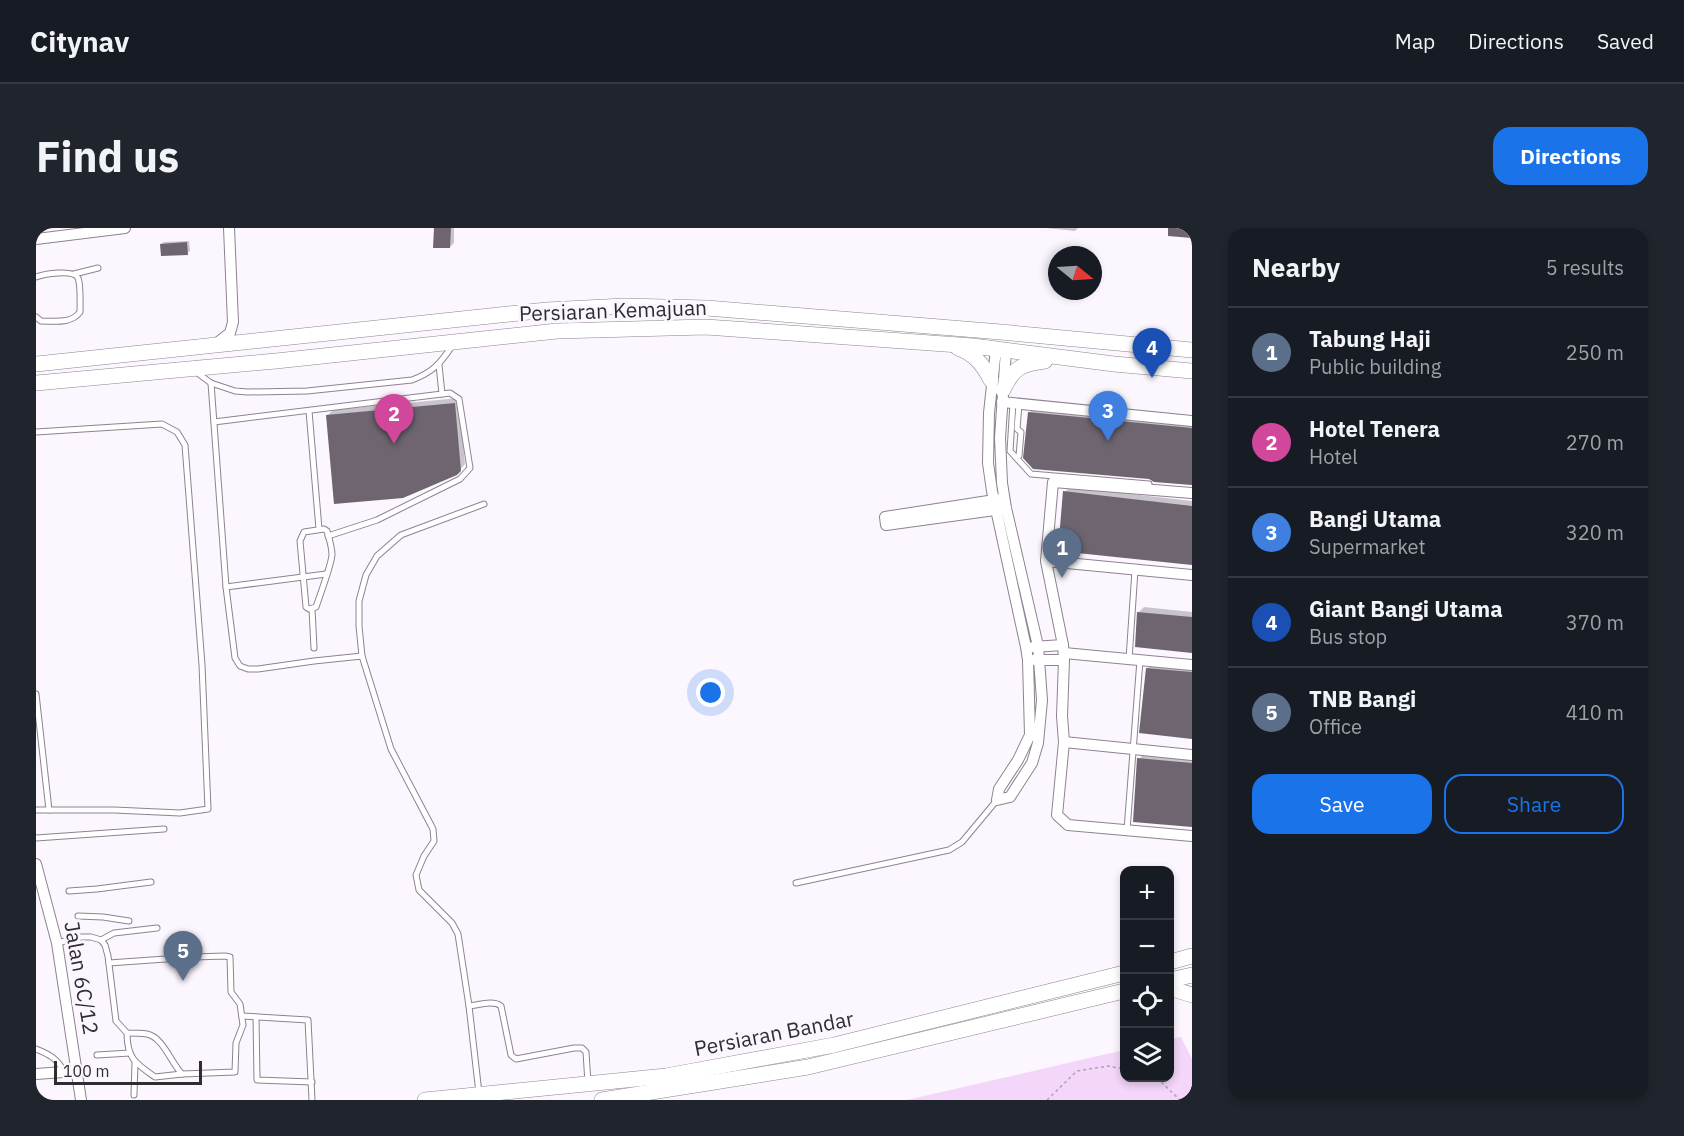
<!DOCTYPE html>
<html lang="en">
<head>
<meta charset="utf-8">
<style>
  body { margin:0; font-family:"IBM Plex Sans",sans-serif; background:#20242c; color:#f1f3f6 }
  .controls { position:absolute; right:18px; bottom:18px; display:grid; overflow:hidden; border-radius:12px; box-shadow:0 3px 9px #0003 }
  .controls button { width:54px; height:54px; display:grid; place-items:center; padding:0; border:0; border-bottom:2px solid #363941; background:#171b24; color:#f1f3f6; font:30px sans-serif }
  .compass { position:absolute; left:1012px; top:18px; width:54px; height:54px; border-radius:50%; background:#171b24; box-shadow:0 3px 9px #0003; rotate:108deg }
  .scale { position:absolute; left:18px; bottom:15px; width:148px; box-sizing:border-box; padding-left:6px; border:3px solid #302c31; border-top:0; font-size:16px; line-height:21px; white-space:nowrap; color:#302c31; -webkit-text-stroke:4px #fcf6fe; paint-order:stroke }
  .you { position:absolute; left:675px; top:465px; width:21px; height:21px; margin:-15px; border:4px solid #fff; border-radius:50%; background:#1a73e8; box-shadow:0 0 0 9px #1a73e833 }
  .badge { display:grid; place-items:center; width:39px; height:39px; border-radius:50%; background:#1a73e8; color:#fff; font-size:20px; font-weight:700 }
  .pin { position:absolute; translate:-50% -50px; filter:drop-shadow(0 2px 3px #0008) }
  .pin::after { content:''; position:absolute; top:32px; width:21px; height:18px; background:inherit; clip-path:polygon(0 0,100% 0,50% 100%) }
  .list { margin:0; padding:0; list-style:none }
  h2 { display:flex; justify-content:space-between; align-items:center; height:78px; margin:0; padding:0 24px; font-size:26px }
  h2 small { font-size:20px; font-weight:400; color:#9ea1a6 }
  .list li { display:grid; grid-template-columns:39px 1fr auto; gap:18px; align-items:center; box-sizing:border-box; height:90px; padding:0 24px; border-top:2px solid #363941 }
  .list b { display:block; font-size:22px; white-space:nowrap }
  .list p { margin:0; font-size:20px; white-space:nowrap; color:#9ea1a6 }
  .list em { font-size:20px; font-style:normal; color:#9ea1a6 }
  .actions { display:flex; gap:12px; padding:18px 24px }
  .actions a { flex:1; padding:14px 0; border:2px solid #1a73e8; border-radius:18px; text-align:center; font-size:21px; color:#1a73e8 }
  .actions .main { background:#1a73e8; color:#fff }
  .icon { flex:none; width:33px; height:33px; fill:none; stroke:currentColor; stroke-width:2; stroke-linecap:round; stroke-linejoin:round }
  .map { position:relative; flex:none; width:1156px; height:872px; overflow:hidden; border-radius:18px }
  header { display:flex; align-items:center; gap:36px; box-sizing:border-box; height:84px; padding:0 30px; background:#171b24; border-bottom:2px solid #363941 }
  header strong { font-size:28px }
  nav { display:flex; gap:33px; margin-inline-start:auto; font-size:21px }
  .intro { display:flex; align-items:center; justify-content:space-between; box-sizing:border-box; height:144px; padding:0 36px }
  h1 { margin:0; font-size:42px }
  .button { padding:15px 27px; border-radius:18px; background:#1a73e8; color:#fff; font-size:21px; font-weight:700 }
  main { display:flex; gap:36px; padding:0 36px }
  aside { flex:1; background:#171b24; border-radius:18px; box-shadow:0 3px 9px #0003 }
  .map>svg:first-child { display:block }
</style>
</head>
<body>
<header>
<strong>Citynav</strong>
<nav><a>Map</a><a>Directions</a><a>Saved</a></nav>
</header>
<div class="intro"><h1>Find us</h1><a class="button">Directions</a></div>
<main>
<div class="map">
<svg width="1156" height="872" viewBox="0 0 1156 872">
  <rect width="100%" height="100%" fill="#fcf6fe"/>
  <polygon fill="#f3d6f9" points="1145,809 1156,831 1156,872 871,872 1088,822 1088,850 1134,850 1134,811"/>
  <g fill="#0003">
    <polygon points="399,0 418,0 418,15 414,19"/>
    <polygon points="1010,0 1042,0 1039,3"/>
    <polygon points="153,13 154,23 151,25 125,16 128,14"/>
    <polygon points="423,170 429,236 420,246 292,187 297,182"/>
    <polygon points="997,181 1156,197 1156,257 1118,253 993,185"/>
    <polygon points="1034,259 1156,273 1156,336 1024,322 1029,264"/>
    <polygon points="1108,379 1156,384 1156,423 1100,418 1103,384"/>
    <polygon points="1116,436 1156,439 1156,510 1105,504 1111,441"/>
    <polygon points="1108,526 1156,530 1155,597 1103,531"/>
  </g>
  <g fill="#6e6570">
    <polygon points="398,0 415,0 414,20 397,20"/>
    <polygon points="1132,0 1156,0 1156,10 1132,8"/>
    <polygon points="151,14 152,27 125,28 124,16"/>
    <polygon points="419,175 425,243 421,247 367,270 298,276 290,187"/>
    <polygon points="992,184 1156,200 1156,257 1118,254 1113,251 997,241 987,230"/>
    <polygon points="1027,263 1156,278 1156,337 1022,323"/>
    <polygon points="1101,384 1156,389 1156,425 1099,419"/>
    <polygon points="1110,440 1156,444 1156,511 1103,505"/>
    <polygon points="1101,530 1156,535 1156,599 1097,594"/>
  </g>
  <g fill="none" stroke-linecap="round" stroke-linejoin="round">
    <g stroke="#8d838f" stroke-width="7">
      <g id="service">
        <polyline points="38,46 62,40"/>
        <path d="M0,49C8,46 38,41 42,50C45,57 44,76 44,84C35,96 19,93 5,93L0,89"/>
        <path d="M160,144L175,155L199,163L212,164L271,163L376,152C397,144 404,136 416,118"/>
        <polyline points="175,155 190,359 199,430 204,438 212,441 222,441 278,433 326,428"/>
        <polyline points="977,175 974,223 995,246 1113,256"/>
        <polyline points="273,183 283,301"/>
        <polyline points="178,194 406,166 403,137"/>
        <polyline points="0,204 126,196 141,204 149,217 166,437 172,581 144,585 78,582 0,582"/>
        <polyline points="981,230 983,228 985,204 981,201 983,176"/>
        <path d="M288,301L291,303C293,310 296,319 296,327C295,338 284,367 280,379L273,381L270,379L264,313L268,304Z"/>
        <polyline points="292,308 341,292 424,251 434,240 423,171 414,165 406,166"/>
        <polyline points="190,359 290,346"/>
        <polyline points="276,381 278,420"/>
        <polyline points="1093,431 1099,342"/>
        <polyline points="0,466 13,582"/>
        <polyline points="1091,602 1104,432"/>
        <polyline points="0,610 128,601"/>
        <polyline points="760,655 913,622 926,614 961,572"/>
        <polyline points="33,663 61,661 115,654"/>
        <polyline points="42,688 67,689 93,693"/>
        <polyline points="65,712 78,705 121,700"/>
        <path d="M21,715L45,709H55L65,712L69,717L72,728L80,793L91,805C97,805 104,805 111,806C127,809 135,835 146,846"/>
        <path d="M73,735L158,729L189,728L194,729L195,764L204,776L207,797L200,815L199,844L146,846L119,849C99,835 91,830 91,805"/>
        <path d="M433,778C443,777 457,772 465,778L475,827L480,831L538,820H546L550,824L552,855"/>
        <polyline points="206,788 272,792 276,872"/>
        <polyline points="220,789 221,852 276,854"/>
        <path d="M0,821C13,826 22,831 28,844"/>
        <polyline points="61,827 94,825"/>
        <polyline points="443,865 433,778 422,706 416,695 383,662 380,647 388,628 398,613 397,601 355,521 326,428 323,398 323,373 330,347 341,328 365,307 448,276"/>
        <polyline points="98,867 99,834"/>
      </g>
    </g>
    <g stroke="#8d838f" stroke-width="12">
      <g id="minor">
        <polyline points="0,11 89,0"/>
        <polyline points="181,115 194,105 197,94 193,0"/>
        <polyline points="960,121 953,185 952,235 956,263 990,419 992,432 994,507 982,532 963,561 961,572 974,569 996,535 1002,515 1006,472 1002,418 970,280 966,255 964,210 970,122"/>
        <polyline points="966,174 1156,193"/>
        <polyline points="1156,265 1017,254 1010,333 1027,417 1028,432 1026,488 1028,514 1021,587 1032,597 1156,608"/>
        <polyline points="965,271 849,289 850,297 966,281"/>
        <polyline points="1010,333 1156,347"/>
        <polyline points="997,419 1027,417"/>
        <polyline points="1028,425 1156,437"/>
        <polyline points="998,432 1028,432"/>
        <polyline points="1028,514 1156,527"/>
        <polyline points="0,636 21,715 45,872"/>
        <polyline points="0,846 41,843"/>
      </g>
    </g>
    <g stroke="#8d838f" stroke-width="16">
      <g id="secondary">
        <path d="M922,120C939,126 947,137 955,152"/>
        <polyline points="0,136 511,82 588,78 671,80 965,104 1156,122"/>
        <polyline points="0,155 240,133 521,103 670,99 937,118 1078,136 1156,143"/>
        <path d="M967,162C977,140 985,136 1009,133"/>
        <polyline points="1134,734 1156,728"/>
        <polyline points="1134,752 1156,747"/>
        <polyline points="1134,760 1156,767"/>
        <polyline points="389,872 630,848 798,817 1088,745"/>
        <polyline points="566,872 772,839 1088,763"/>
      </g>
    </g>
    <g stroke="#aba6ad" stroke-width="1.5" stroke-dasharray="3 3" stroke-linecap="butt">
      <polyline points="1121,850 1144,872"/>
      <polyline points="1011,872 1041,843 1072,838 1088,841"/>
    </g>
    <use href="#service" stroke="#fff" stroke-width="5"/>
    <use href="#minor" stroke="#fff" stroke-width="10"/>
    <use href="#secondary" stroke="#fff" stroke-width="15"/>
  </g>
  <g text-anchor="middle" stroke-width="6" stroke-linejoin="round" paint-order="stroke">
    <g font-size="21" fill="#302c31" stroke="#fcf6fe">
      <text transform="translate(577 83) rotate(-2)" y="7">Persiaran Kemajuan</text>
      <text transform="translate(45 750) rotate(80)" y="7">Jalan 6C/12</text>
      <text transform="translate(738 806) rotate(-11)" y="7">Persiaran Bandar</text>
    </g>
  </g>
</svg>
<div class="controls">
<button>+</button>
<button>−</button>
<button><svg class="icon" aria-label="locate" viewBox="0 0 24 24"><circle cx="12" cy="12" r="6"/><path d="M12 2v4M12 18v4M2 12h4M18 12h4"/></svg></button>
<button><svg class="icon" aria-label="layers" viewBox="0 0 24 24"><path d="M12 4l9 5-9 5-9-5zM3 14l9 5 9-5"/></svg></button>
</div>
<svg class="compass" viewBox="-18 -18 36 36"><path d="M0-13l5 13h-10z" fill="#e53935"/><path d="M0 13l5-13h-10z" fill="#9ea1a6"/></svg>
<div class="scale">100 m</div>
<div class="you"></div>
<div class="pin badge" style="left:1026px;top:350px;background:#5c6f8a">1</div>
<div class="pin badge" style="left:358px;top:216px;background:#d1479c">2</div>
<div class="pin badge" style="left:1072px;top:213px;background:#3f7fe0">3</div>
<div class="pin badge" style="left:1116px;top:150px;background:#1a4fb4">4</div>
<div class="pin badge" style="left:147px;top:753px;background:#5c6f8a">5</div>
</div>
<aside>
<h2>Nearby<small>5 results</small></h2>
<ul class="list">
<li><span class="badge" style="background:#5c6f8a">1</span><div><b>Tabung Haji</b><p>Public building</p></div><em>250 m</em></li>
<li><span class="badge" style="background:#d1479c">2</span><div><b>Hotel Tenera</b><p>Hotel</p></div><em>270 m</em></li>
<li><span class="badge" style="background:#3f7fe0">3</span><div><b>Bangi Utama</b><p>Supermarket</p></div><em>320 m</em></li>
<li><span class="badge" style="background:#1a4fb4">4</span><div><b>Giant Bangi Utama</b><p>Bus stop</p></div><em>370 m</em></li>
<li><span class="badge" style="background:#5c6f8a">5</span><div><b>TNB Bangi</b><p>Office</p></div><em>410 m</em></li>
</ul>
<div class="actions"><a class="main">Save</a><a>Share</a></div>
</aside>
</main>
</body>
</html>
